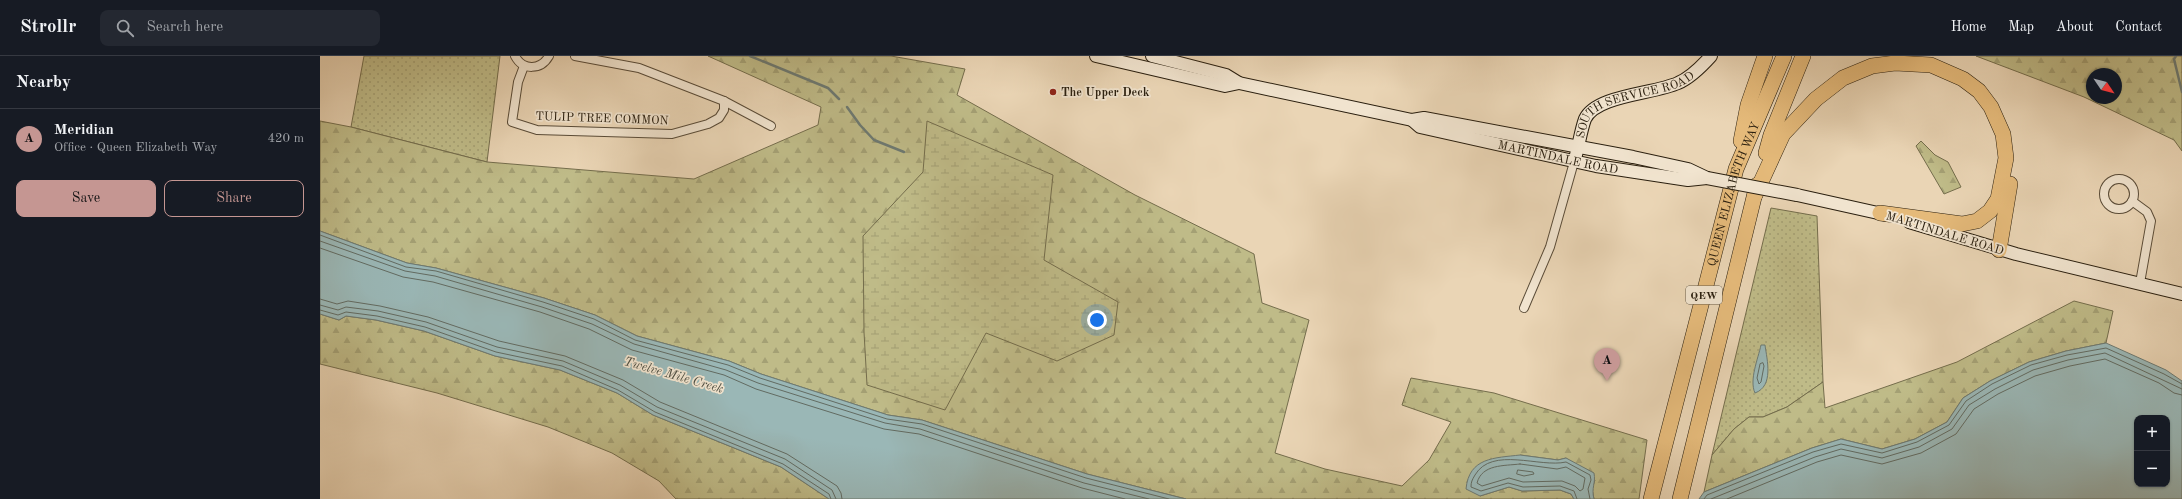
<!DOCTYPE html>
<html lang="en">
<head>
<meta charset="utf-8">
<style>
  body { margin:0; font-family:"Old Standard TT",serif; background:#242831; color:#f1f3f6 }
  .controls { position:absolute; right:12px; bottom:12px; display:grid; overflow:hidden; border-radius:8px; box-shadow:0 1px 3px #0004 }
  .controls button { width:36px; height:36px; display:grid; place-items:center; padding:0; border:0; border-bottom:1px solid #363941; background:#171b24; color:#f1f3f6; font:20px sans-serif }
  .compass { position:absolute; left:1766px; top:12px; width:36px; height:36px; border-radius:50%; background:#171b24; box-shadow:0 1px 3px #0004; rotate:125deg }
  .you { position:absolute; left:777px; top:264px; width:14px; height:14px; margin:-10px; border:3px solid #fff; border-radius:50%; background:#1a73e8; box-shadow:0 0 0 6px #1a73e833 }
  .badge { display:grid; place-items:center; width:26px; height:26px; border-radius:50%; background:#c59692; color:#111; font-size:13px; font-weight:700 }
  .pin { position:absolute; translate:-50% -33px; filter:drop-shadow(0 1px 2px #0008) }
  .pin::after { content:''; position:absolute; top:21px; width:14px; height:12px; background:inherit; clip-path:polygon(0 0,100% 0,50% 100%) }
  .list { margin:0; padding:0; list-style:none }
  h2 { display:flex; justify-content:space-between; align-items:center; height:52px; margin:0; padding:0 16px; font-size:17px }
  h2 small { font-size:13px; font-weight:400; color:#9ea1a6 }
  .list li { display:grid; grid-template-columns:26px 1fr auto; gap:12px; align-items:center; box-sizing:border-box; height:60px; padding:0 16px; border-top:1px solid #363941 }
  .list b { display:block; font-size:15px; white-space:nowrap }
  .list p { margin:0; font-size:13px; white-space:nowrap; color:#9ea1a6 }
  .list em { font-size:13px; font-style:normal; color:#9ea1a6 }
  .actions { display:flex; gap:8px; padding:12px 16px }
  .actions a { flex:1; padding:9px 0; border:1px solid #c59692; border-radius:8px; text-align:center; font-size:14px; color:#c59692 }
  .actions .main { background:#c59692; color:#111 }
  .icon { flex:none; width:22px; height:22px; fill:none; stroke:currentColor; stroke-width:2; stroke-linecap:round; stroke-linejoin:round }
  .map { position:relative; flex:none; width:1862px; height:443px; overflow:hidden }
  header { display:flex; align-items:center; gap:24px; box-sizing:border-box; height:56px; padding:0 20px; background:#171b24; border-bottom:1px solid #363941 }
  header strong { font-size:19px }
  nav { display:flex; gap:22px; margin-inline-start:auto; font-size:14px }
  .search { width:280px; height:36px; background:#242831; display:flex; align-items:center; gap:10px; box-sizing:border-box; padding:0 14px; border-radius:8px; color:#9ea1a6; font-size:15px }
  main { display:flex }
  aside { flex:1; background:#171b24 }
  .map>svg:first-child { display:block }
</style>
</head>
<body>
<header>
<strong>Strollr</strong>
<div class="search"><svg class="icon" aria-label="search" viewBox="0 0 24 24"><circle cx="10" cy="10" r="6"/><path d="M15 15l6 6"/></svg>Search here</div>
<nav><a>Home</a><a>Map</a><a>About</a><a>Contact</a></nav>
</header>
<main>
<aside>
<h2>Nearby<small></small></h2>
<ul class="list">
<li><span class="badge">A</span><div><b>Meridian</b><p>Office · Queen Elizabeth Way</p></div><em>420 m</em></li>
</ul>
<div class="actions"><a class="main">Save</a><a>Share</a></div>
</aside>
<div class="map">
<svg width="1862" height="443" viewBox="0 0 1862 443">
  <defs>
    <pattern id="grass-dots" width="8" height="8" patternUnits="userSpaceOnUse"><rect width="8" height="8" fill="#bfbb88"/><path d="M2 2h.1M6 6h.1" fill="none" stroke="#a4a074" stroke-width="1.8" stroke-linecap="round"/></pattern>
    <pattern id="forest-firs" width="22" height="20" patternUnits="userSpaceOnUse"><rect width="22" height="20" fill="#bfbb88"/><path d="M5 1l3.5 6h-7zM16 11l3.5 6h-7z" fill="#a4a074"/></pattern>
    <pattern id="wetland-marsh" width="20" height="14" patternUnits="userSpaceOnUse"><rect width="20" height="14" fill="#bfbb88"/><path d="M1 5h8M5 5V1M11 12h8M15 12V8" fill="none" stroke="#a4a074"/></pattern>
  </defs>
  <rect width="100%" height="100%" fill="#ead5b5"/>
  <filter id="stains"><feTurbulence type="fractalNoise" baseFrequency=".005" numOctaves="4"/><feColorMatrix values="0 0 0 0 .2 0 0 0 0 .09 0 0 0 0 .02 0 0 0 .5 -.17"/></filter>
  <radialGradient id="worn" r=".72"><stop offset=".6" stop-color="#630" stop-opacity="0"/><stop offset="1" stop-color="#630" stop-opacity=".3"/></radialGradient>
  <g fill="url(#grass-dots)" stroke="#746d4c">
    <polygon points="44,0 180,0 167,106 31,71"/>
    <polygon points="1451,152 1497,160 1503,326 1467,351 1443,361 1429,361 1414,373 1392,399"/>
  </g>
  <g fill="url(#forest-firs)" stroke="#746d4c" fill-rule="evenodd">
    <polygon points="388,0 571,0 645,13 637,39 815,139 934,198 942,247 989,264 955,397 1005,413 1082,430 1109,404 1131,366 1082,349 1091,322 1174,337 1327,384 1319,443 1274,443 1272,433 1275,424 1246,402 1238,404 1200,399 1160,440 1189,431 1202,435 1240,434 1251,438 1254,443 866,443 767,418 602,364 568,359 441,318 409,305 317,280 275,259 224,242 116,212 87,207 0,175 0,65 31,71 167,106 374,123 498,69 501,51"/>
    <path d="M1656,0H1862V95L1854,84L1764,41ZM1772,18H1796V42H1772Z"/>
    <polygon points="1601,85 1615,99 1628,106 1641,131 1624,138 1596,90"/>
    <polygon points="1754,245 1793,255 1786,287 1746,295 1709,306 1670,325 1643,342 1627,366 1595,383 1562,393 1521,383 1492,392 1384,436 1392,399 1414,373 1429,361 1443,361 1467,351 1503,326 1505,352 1637,306"/>
    <polygon points="0,258 19,264 26,260 56,264 104,275 175,300 240,314 297,337 333,359 461,411 509,443 356,443 339,425 292,397 228,371 117,337 0,308"/>
  </g>
  <polygon fill="url(#wetland-marsh)" stroke="#746d4c" points="607,65 733,119 724,204 798,246 794,279 737,305 666,277 625,354 547,329 544,276 543,180 603,116"/>
  <g fill="#9ab7b6" stroke="#6d7a73" fill-rule="evenodd">
    <polygon points="0,175 87,207 116,212 224,242 275,259 317,280 409,305 441,318 568,359 602,364 767,418 866,443 509,443 461,411 333,359 297,337 240,314 175,300 104,275 56,264 26,260 19,264 0,258"/>
    <path d="M1786,287L1846,314L1862,325V443H1379L1384,436L1492,392L1521,383L1562,393L1595,383L1627,366L1643,342L1670,325L1709,306L1746,295ZM1817,362H1847V428H1817Z"/>
    <path d="M1441,289H1445C1447,304 1454,330 1435,337C1429,324 1438,303 1441,289Z"/>
    <path d="M1200,399L1238,404L1246,402L1274,417C1276,427 1271,432 1274,443H1254L1251,438L1240,434L1202,435L1189,431L1160,440L1146,433C1149,401 1175,402 1200,399Z"/>
  </g>
  <g fill="none" stroke-linecap="round" stroke-linejoin="round">
    <g stroke="#626b62" stroke-width="1">
      <polyline points="0,179 86,211 116,215 223,246 274,263 315,284 408,309 440,322 567,363 602,368 766,422 849,443"/>
      <polyline points="0,185 85,215 115,220 222,251 272,268 314,288 406,314 438,327 565,367 600,373 764,427 829,443"/>
      <polyline points="0,192 83,221 113,226 220,256 269,273 312,294 404,319 436,333 564,373 599,378 762,432 805,443"/>
      <polyline points="0,243 17,248 28,245 60,250 108,261 179,285 245,300 303,324 340,346 467,398 517,430 521,437 522,443"/>
      <polyline points="0,249 18,254 26,251 58,255 106,266 177,291 243,305 300,329 337,351 465,403 512,434 516,443"/>
      <polyline points="0,254 18,259 26,256 57,260 105,271 176,296 242,310 298,334 335,356 463,408 509,438 511,443"/>
      <polygon points="1443,307 1444,310 1441,326 1439,328 1437,322 1440,308"/>
      <path d="M1200,408L1237,413L1246,411L1265,422L1263,433L1260,435L1255,430L1242,425L1203,426L1189,422L1162,430L1157,427C1162,408 1184,410 1200,408Z"/>
      <polygon points="1198,414 1213,416 1214,418 1204,420 1197,418"/>
      <path d="M1257,443L1254,435L1240,430L1203,431L1188,427L1161,435L1151,431C1151,426 1152,424 1155,419C1172,390 1220,412 1246,406L1270,419L1271,424L1268,433L1270,443"/>
      <polyline points="1384,443 1387,439 1493,396 1521,388 1562,397 1597,386 1629,369 1646,345 1672,328 1711,309 1747,299 1786,292 1844,318 1862,328"/>
      <polyline points="1391,443 1495,401 1521,393 1562,402 1599,391 1632,373 1649,349 1675,333 1713,314 1748,304 1785,297 1862,333"/>
      <polyline points="1407,443 1497,406 1521,399 1562,408 1601,397 1636,378 1654,353 1678,338 1715,320 1750,310 1785,303 1839,327 1854,337 1862,339"/>
    </g>
    <g stroke="#6d7a73" stroke-width="2.5">
      <polyline points="430,0 508,32 519,43"/>
      <polyline points="1856,0 1854,3 1862,36"/>
      <polyline points="527,51 540,69 554,84 584,96"/>
    </g>
    <g stroke="#5a4c38" stroke-width="10">
      <g id="street">
        <path d="M195,0C203,15 221,14 229,0"/>
        <polyline points="255,0 319,12 404,45 451,70"/>
        <polyline points="204,10 198,26 192,66 217,74 352,78 388,68 399,62 404,54 404,45"/>
        <circle cx="1799" cy="138" r="15"/>
        <polyline points="1812,145 1827,156 1831,165 1820,227"/>
        <polyline points="1204,252 1230,191 1254,106"/>
      </g>
    </g>
    <g stroke="#2a1f0f" stroke-width="14">
      <g id="secondary">
        <polyline points="776,0 905,30 919,27"/>
        <polyline points="832,0 906,19 919,27 1092,64 1104,62 1313,101 1368,113 1387,122"/>
        <path id="s1" d="M1092,64L1100,71L1276,110L1368,124L1387,122"/>
        <path id="s2" d="M1256,99C1259,88 1261,74 1265,63C1276,39 1334,38 1358,27C1370,22 1382,10 1391,0"/>
        <polyline points="1477,139 1567,159"/>
        <polyline points="1589,166 1696,198 1862,238"/>
      </g>
    </g>
    <g stroke="#2a1f0f" stroke-width="16">
      <g id="highway">
        <polyline points="1421,85 1428,49 1445,0"/>
        <polyline points="1446,97 1451,79 1483,0"/>
        <polyline points="1435,139 1463,78 1496,43 1523,22 1552,10 1575,7 1611,9 1643,23 1659,35 1671,51 1683,78 1686,102 1678,143 1670,155 1657,165 1642,168 1560,157"/>
        <polyline points="1679,194 1690,128"/>
        <path id="s3" d="M1331,443L1416,113L1464,0"/>
        <polyline points="1360,443 1437,129"/>
      </g>
    </g>
    <use href="#street" stroke="#f1e4cf" stroke-width="8"/>
    <use href="#secondary" stroke="#f1e4cf" stroke-width="12"/>
    <use href="#highway" stroke="#e5ba7a" stroke-width="15"/>
    <g stroke="#2a1f0f" stroke-width="14" stroke-linecap="butt">
      <polyline id="secondary-bridge" points="1387,122 1477,139"/>
    </g>
    <use href="#secondary-bridge" stroke="#f1e4cf" stroke-width="12"/>
  </g>
  <circle fill="#8f2418" stroke="#f1e4cf" stroke-width="1.5" cx="733" cy="36" r="4"/>
  <g text-anchor="middle" stroke-width="3.5" stroke-linejoin="round" paint-order="stroke">
    <rect fill="#f1e4cf" stroke="#665a49" stroke-width="1" x="1366" y="230" width="36" height="18" rx="3"/>
    <g font-size="11" font-weight="bold" fill="#2a1f0f">
      <text x="1384" y="243">QEW</text>
    </g>
    <g font-size="12" font-weight="bold" fill="#2a1f0f" stroke="#f1e4cf" text-anchor="start">
      <text x="741" y="40">The Upper Deck</text>
    </g>
    <g font-size="12" fill="#2a1f0f" stroke="#f1e4cf">
      <text dy="4" stroke="none"><textPath href="#s2" startOffset="87">SOUTH SERVICE ROAD</textPath></text>
      <text transform="translate(282 62) rotate(2)" y="4">TULIP TREE COMMON</text>
      <text dy="4" stroke="none"><textPath href="#s1" startOffset="152">MARTINDALE ROAD</textPath></text>
      <text dy="4" stroke="none"><textPath href="#s3" startOffset="316">QUEEN ELIZABETH WAY</textPath></text>
      <text transform="translate(1625 177) rotate(17)" y="4">MARTINDALE ROAD</text>
    </g>
    <g font-size="13" font-style="italic" fill="#4c4d41" stroke="#f1e4cf">
      <text transform="translate(354 318) rotate(16)" y="5">Twelve Mile Creek</text>
    </g>
  </g>
  <rect width="100%" height="100%" filter="url(#stains)"/>
  <rect width="100%" height="100%" fill="url(#worn)"/>
</svg>
<div class="controls">
<button>+</button>
<button>−</button>
</div>
<svg class="compass" viewBox="-18 -18 36 36"><path d="M0-13l5 13h-10z" fill="#e53935"/><path d="M0 13l5-13h-10z" fill="#9ea1a6"/></svg>
<div class="you"></div>
<div class="pin badge" style="left:1287px;top:325px">A</div>
</div>
</main>
</body>
</html>
